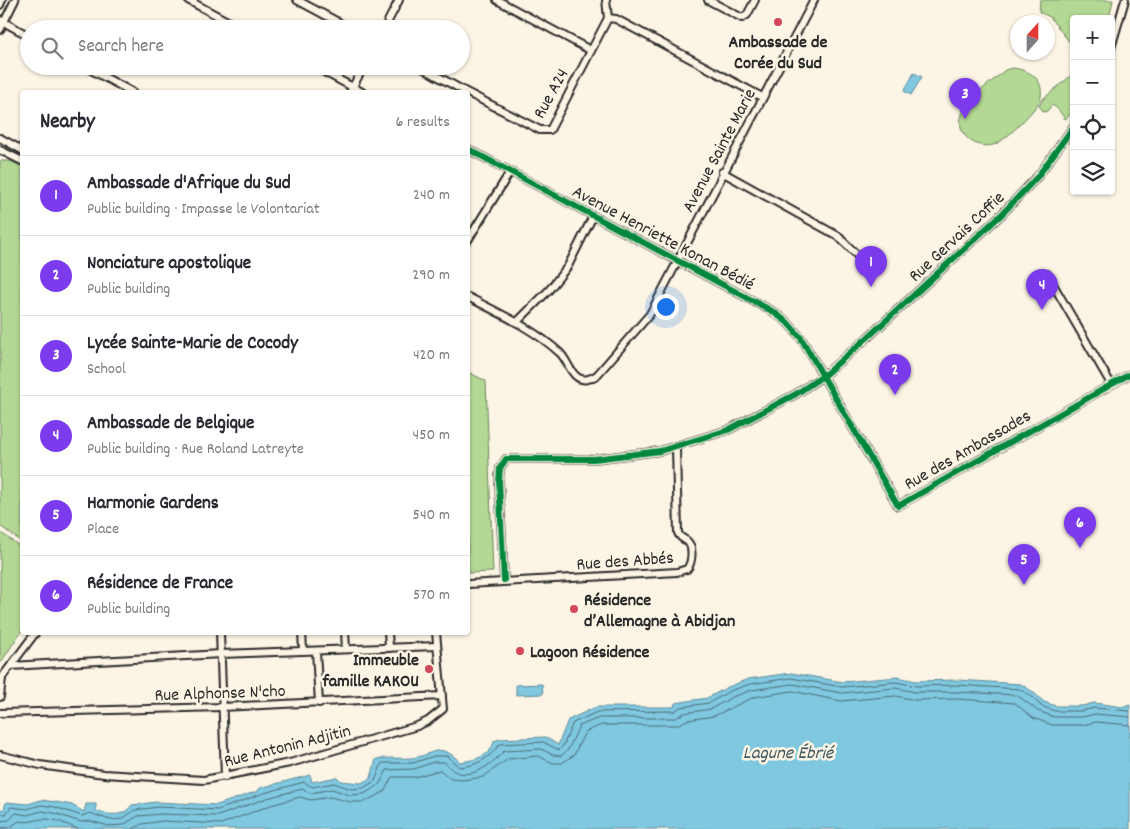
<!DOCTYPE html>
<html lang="en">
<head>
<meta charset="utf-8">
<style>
  body { margin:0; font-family:Dekko,sans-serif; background:#f2f2f3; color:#2b2b33 }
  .controls { position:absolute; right:15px; top:15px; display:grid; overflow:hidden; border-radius:5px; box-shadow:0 1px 4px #0004 }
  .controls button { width:45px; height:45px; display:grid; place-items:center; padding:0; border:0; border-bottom:1px solid #e1e1e2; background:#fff; color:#2b2b33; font:25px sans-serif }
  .compass { position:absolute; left:1010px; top:15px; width:45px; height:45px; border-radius:50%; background:#fff; box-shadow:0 1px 4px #0004; rotate:21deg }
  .you { position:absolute; left:665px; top:306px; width:18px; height:18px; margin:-12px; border:4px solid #fff; border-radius:50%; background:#1a73e8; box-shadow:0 0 0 8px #1a73e833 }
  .badge { display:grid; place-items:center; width:32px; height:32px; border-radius:50%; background:#7c3aed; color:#fff; font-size:16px; font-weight:700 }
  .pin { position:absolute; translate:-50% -41px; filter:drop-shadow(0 1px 2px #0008) }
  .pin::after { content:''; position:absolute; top:26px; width:18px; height:15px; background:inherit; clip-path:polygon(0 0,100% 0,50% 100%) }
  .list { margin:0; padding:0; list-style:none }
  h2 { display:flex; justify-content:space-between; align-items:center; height:65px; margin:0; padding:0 20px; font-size:21px }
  h2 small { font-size:16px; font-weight:400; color:#7c7c81 }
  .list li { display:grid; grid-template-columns:32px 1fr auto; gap:15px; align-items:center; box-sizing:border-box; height:80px; padding:0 20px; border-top:1px solid #e1e1e2 }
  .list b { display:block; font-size:19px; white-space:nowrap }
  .list p { margin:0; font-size:16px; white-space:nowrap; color:#7c7c81 }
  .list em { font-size:16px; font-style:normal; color:#7c7c81 }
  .icon { flex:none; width:28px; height:28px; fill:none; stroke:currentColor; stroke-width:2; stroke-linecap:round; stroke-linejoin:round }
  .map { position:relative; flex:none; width:1130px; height:829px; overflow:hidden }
  .search { position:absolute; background:#fff; box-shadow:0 1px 4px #0004; left:20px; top:20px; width:450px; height:55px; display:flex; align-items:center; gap:12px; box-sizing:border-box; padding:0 18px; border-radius:28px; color:#7c7c81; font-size:19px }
  .panel { position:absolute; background:#fff; box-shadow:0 1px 4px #0004; left:20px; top:90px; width:450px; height:545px; border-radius:5px }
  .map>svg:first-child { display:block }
</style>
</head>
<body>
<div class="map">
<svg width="1130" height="829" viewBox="0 0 1130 829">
  <rect width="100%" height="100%" fill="#fcf5e5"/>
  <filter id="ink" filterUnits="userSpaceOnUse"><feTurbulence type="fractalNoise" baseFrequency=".02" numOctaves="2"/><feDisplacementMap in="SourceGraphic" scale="10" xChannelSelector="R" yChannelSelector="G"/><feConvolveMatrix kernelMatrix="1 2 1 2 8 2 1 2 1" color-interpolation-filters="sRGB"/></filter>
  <g filter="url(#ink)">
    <g fill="#b2d893" stroke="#6e825f">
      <polygon points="1040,0 1113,0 1109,19 1074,19 1074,48 1050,17 1039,12"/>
      <path d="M1012,68C1031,70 1046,80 1040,101C1033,112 1005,142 993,145C972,150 952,130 964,110C972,95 992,82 1005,70Z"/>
      <path d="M1074,73C1074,87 1079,111 1065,119L1058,109L1052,105L1047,111L1044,112L1039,106L1043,99Z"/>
      <polygon points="0,161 10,161 22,167 22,542 0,526"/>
      <polygon points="468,372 486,381 493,572 468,573"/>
      <polygon points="0,532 22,548 22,630 0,664"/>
    </g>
    <g fill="#7fc8e0" stroke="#5d8998">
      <polygon points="914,73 922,77 911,95 904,91"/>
      <path d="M791,673L843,682L897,677L916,681L958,680L1021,684L1033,692L1044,702L1056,706H1082L1094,703L1124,707L1130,705V829H0V809L4,810L6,802L28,804L41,800L56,802L72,805L84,812L86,804H96V811C110,815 122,818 132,805L157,802L217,805L258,791L260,788L310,775L312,782L337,777L341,781L361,783L371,778L376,759C387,757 399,759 411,758C434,756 438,740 460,762C474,760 491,757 494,741L500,739L545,737L558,745L568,720L596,707H674L675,703L707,698L728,687L748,679Z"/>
      <polygon points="542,684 543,694 516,695 516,685"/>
    </g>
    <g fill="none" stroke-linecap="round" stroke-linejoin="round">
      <g stroke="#4d6a73" stroke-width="1">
        <path d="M0,814H6L11,807L27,809L41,805L55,807L82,816L90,813L110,820L122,819L135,810L159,807L218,810L264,793L304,782L312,787L334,783L351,789L363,788L375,781L382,763H413L434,756H447L459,767C478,766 489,758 500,744L543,742L559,750L563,746L573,723L597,712L675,711L680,707L709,703L730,691L750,684L791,678L842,687L896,682L916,686L958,685L1019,689L1030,695L1041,706L1055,711H1082L1094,708L1130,711"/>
        <path d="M0,821L9,820L16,813L27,815L42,811L54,813L81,822L90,821L109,826L123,825L138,816L161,814L218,816L267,798L302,789L311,793L332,789L350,795L364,794L379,785L387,770L414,769L434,762H444C448,765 451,770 456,772C474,779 493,763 504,751L541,749L553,755L561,756L568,750L579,726L599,718H676L684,713L711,709L732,697L752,690L792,684L842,693L896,688L915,692H958L1017,695L1038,711L1054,717H1082L1095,714L1130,717"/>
        <path d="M0,828L10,827L19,821C28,823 34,820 43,819C55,818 67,825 78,829"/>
        <polyline points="133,829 142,824 163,821 221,824 271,805 300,797 311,800 331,797 350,802 364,802 384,792 392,777 415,777 440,770 451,779 462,780 483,777 508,759 538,756 553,763 562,763 574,755 585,732 601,725 677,725 687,720 714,716 754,697 792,691 841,701 896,696 915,700 958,699 1015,703 1033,718 1052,725 1083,725 1096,722 1130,725"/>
      </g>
      <g stroke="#2b2b2b" stroke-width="10">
        <g id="minor">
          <polyline points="188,0 242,29"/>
          <polyline points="297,0 351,29"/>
          <polyline points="497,0 590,50"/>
          <polyline points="606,0 608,18"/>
          <polyline points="708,0 742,18 747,15 755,0"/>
          <polyline points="0,5 2,0"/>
          <polyline points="608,18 616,19 762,97"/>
          <polyline points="0,20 29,36"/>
          <polyline points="384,29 399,0"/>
          <polyline points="0,30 15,0"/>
          <polyline points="1111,48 1125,0"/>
          <polyline points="84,66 132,92"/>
          <polyline points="313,66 362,92"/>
          <polyline points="419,66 466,92"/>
          <polyline points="350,92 364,66"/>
          <polyline points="468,93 540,130 550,130 608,18"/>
          <polyline points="0,138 22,150"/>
          <polyline points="468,149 772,311 787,322 801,338 898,506 1130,374"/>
          <polyline points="0,150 22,161"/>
          <polyline points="722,172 838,236 866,264"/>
          <polyline points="468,240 510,172"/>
          <polyline points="1047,274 1111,384"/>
          <path d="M468,297C499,313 534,329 560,353C567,360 569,370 576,376C582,382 591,379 597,375L650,314L814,0"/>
          <polyline points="517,322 549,290 568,266 593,216"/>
          <polyline points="504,580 499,481 500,468 506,459 594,459 660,451 728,430 796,394 823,376 867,338 1002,214 1038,176 1074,126"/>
          <path d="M468,584L677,572L687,569C692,563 694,547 687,541C683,538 681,539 678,533L676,448"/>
          <polyline points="220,632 225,777"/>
          <polyline points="302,632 303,651"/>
          <polyline points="345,632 346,649"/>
          <polyline points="388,632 389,648"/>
          <polyline points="316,651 319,703"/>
          <polyline points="11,666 221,654 437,646"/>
          <polyline points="0,680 36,632"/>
          <polyline points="0,697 2,678"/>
          <polyline points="0,713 222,707 442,696"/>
          <polyline points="0,755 40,765 104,774 204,780 290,763 417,726 428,721 443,709 436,632"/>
        </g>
      </g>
      <use href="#minor" stroke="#fcf5e5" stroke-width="6"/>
      <g stroke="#fcf5e5" stroke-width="9">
        <g id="cycleway">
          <polyline points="468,149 772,311 787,322 801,338 898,506 1130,374"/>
          <polyline points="504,580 499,481 500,468 506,459 594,459 660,451 728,430 796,394 823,376 867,338 1002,214 1038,176 1074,126"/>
        </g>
      </g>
      <use href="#cycleway" stroke="#00873e" stroke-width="6"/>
    </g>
  </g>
  <g fill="#d1495b" stroke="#fcf5e5" stroke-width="2">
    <circle cx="778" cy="22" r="5"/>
    <circle cx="574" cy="609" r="5"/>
    <circle cx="520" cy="651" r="5"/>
    <circle cx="429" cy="669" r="5"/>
  </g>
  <g text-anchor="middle" stroke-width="5" stroke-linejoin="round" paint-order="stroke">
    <g font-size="18" font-weight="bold" fill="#2b2b2b" stroke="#fcf5e5" text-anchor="start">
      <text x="778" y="47" text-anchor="middle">Ambassade de<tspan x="778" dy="21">Corée du Sud</tspan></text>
      <text x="584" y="605">Résidence<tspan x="584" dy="21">d’Allemagne à Abidjan</tspan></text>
      <text x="530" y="657">Lagoon Résidence</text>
      <text x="419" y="665" text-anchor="end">Immeuble<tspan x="419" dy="21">famille KAKOU</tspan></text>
    </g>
    <g font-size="18" fill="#2b2b2b" stroke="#fcf5e5">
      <text transform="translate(550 93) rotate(-61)" y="6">Rue A24</text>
      <text transform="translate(718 150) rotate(-62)" y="6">Avenue Sainte Marie</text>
      <text transform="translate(956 236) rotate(-43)" y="6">Rue Gervais Coffie</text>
      <text transform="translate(664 237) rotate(28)" y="6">Avenue Henriette Konan Bédié</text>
      <text transform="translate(967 449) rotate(-30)" y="6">Rue des Ambassades</text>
      <text transform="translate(625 560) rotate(-4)" y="6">Rue des Abbés</text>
      <text transform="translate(220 692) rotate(-2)" y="6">Rue Alphonse N'cho</text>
      <text transform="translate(287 745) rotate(-14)" y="6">Rue Antonin Adjitin</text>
    </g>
    <g font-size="19" font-style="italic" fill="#445a61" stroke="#fcf5e5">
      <text x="788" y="758">Lagune Ébrié</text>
    </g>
  </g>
</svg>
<div class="controls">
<button>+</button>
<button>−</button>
<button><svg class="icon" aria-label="locate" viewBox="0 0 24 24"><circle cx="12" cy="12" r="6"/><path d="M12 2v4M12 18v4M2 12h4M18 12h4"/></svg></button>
<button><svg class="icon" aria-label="layers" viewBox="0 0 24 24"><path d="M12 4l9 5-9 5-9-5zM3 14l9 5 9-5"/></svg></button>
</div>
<svg class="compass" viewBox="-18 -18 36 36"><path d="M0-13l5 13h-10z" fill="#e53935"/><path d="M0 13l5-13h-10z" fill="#7c7c81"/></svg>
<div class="you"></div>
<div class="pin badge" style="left:871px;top:287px">1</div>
<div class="pin badge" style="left:895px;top:395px">2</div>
<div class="pin badge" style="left:965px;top:119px">3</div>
<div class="pin badge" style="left:1042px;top:310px">4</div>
<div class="pin badge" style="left:1024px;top:585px">5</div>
<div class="pin badge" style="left:1080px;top:548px">6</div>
<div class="search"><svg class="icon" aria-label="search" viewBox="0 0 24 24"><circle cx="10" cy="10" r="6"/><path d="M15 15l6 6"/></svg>Search here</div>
<section class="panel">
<h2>Nearby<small>6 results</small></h2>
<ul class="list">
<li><span class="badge">1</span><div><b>Ambassade d'Afrique du Sud</b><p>Public building · Impasse le Volontariat</p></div><em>240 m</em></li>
<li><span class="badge">2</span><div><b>Nonciature apostolique</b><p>Public building</p></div><em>290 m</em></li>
<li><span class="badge">3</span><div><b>Lycée Sainte-Marie de Cocody</b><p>School</p></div><em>420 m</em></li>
<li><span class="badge">4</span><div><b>Ambassade de Belgique</b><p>Public building · Rue Roland Latreyte</p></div><em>450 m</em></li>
<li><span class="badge">5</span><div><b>Harmonie Gardens</b><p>Place</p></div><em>540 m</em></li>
<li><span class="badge">6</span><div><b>Résidence de France</b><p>Public building</p></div><em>570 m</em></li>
</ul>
</section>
</div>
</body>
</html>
